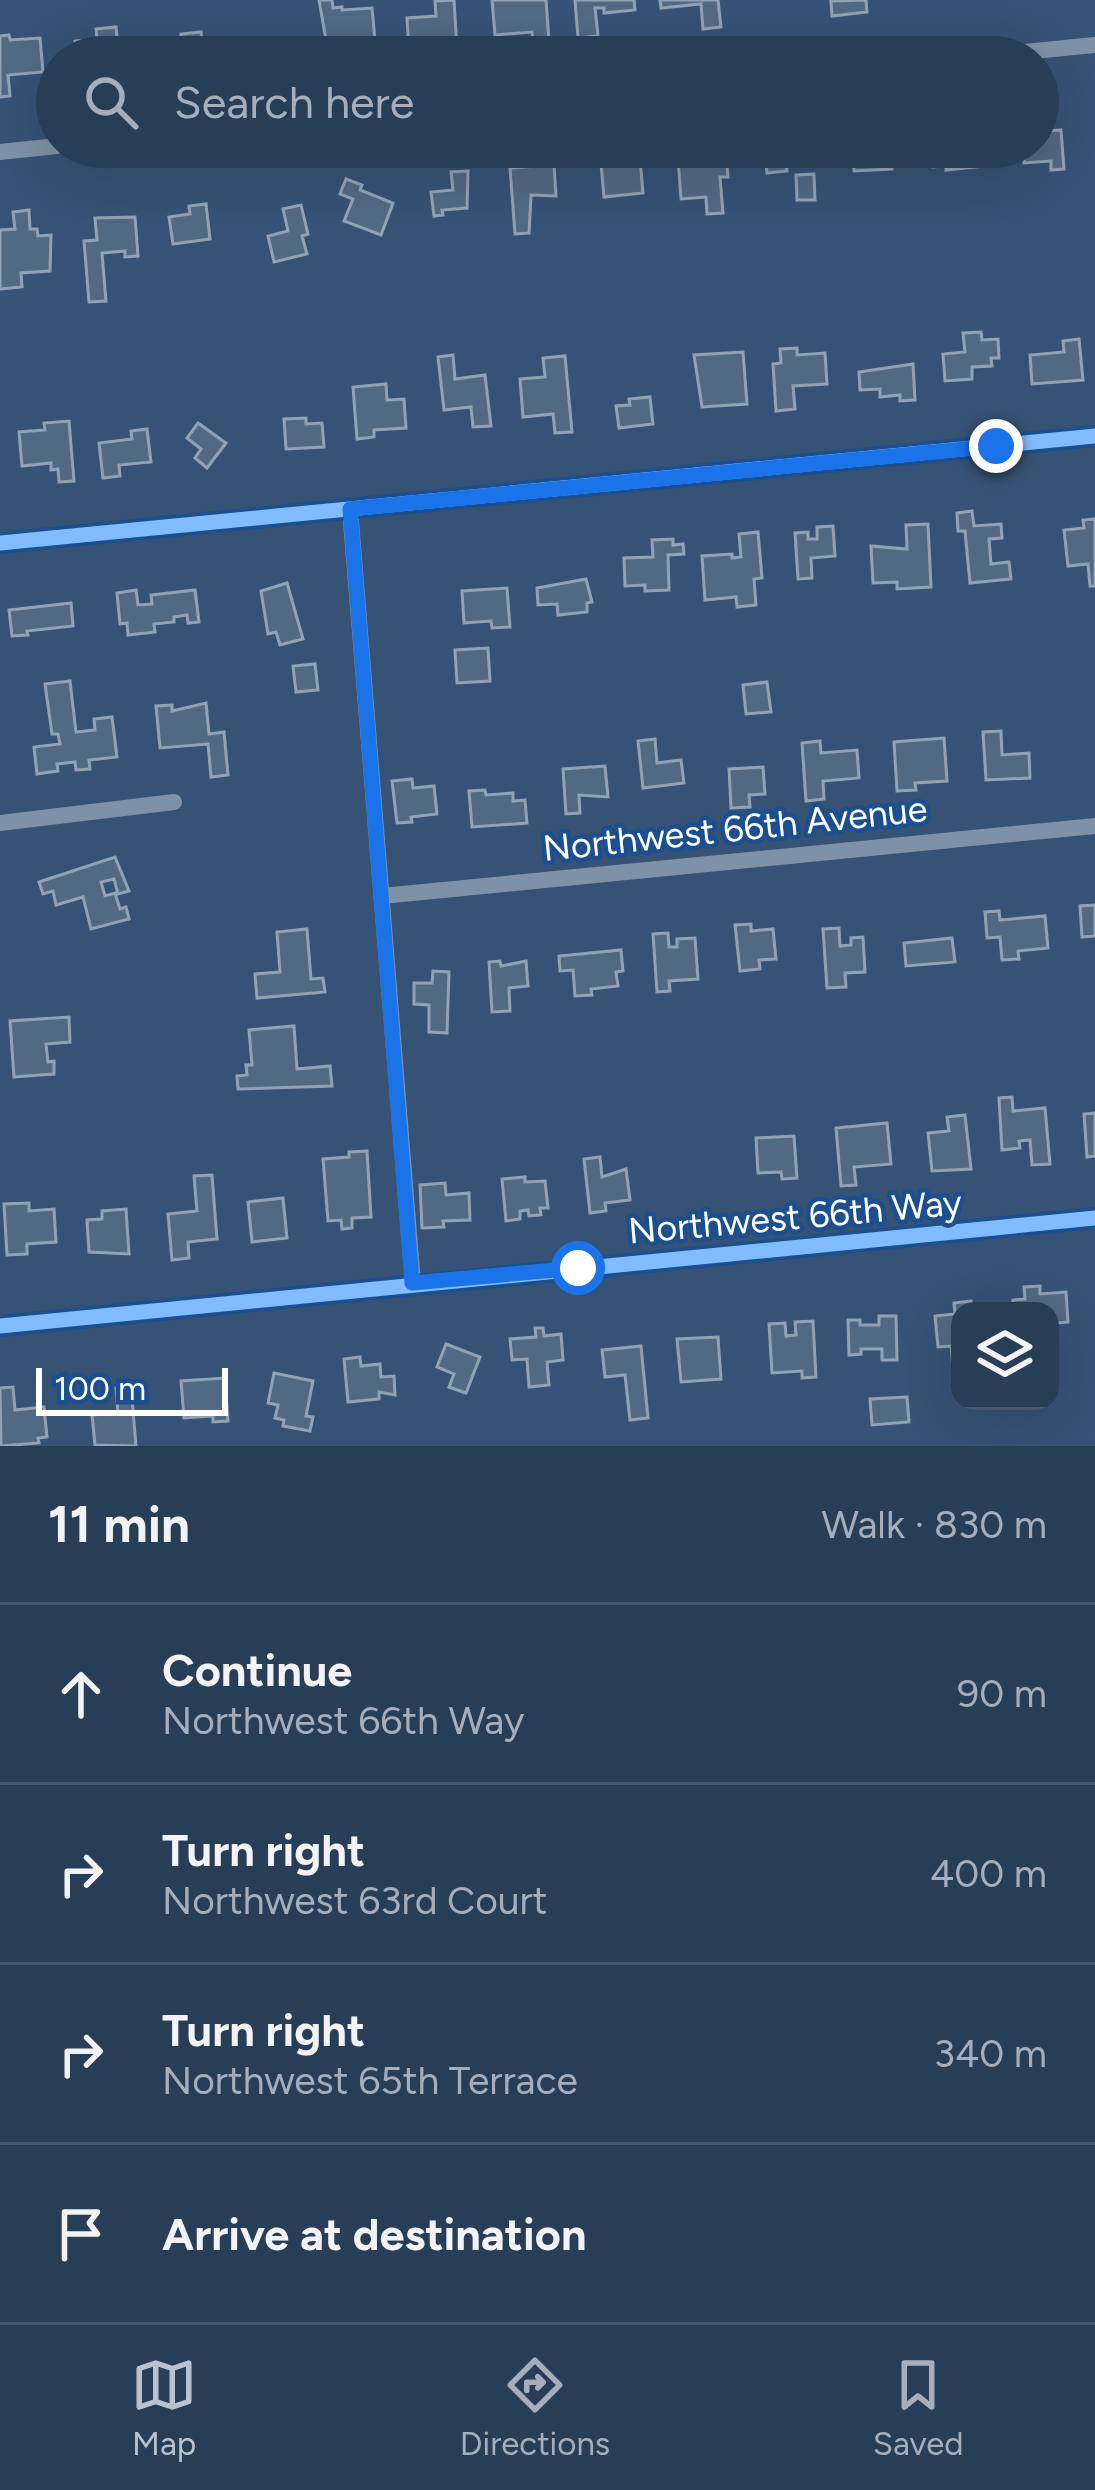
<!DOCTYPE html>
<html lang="en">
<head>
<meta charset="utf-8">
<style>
  body { margin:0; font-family:Figtree,sans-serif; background:#30455d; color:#f1f3f6 }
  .controls { position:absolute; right:36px; bottom:36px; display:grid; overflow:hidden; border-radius:24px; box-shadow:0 12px 48px #0002 }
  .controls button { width:108px; height:108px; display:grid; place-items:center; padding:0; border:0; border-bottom:3px solid #44576d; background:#283e57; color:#f1f3f6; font:60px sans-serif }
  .scale { position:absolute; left:36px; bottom:30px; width:192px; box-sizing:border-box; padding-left:12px; border:6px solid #fff; border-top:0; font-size:33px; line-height:42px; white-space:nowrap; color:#fff; -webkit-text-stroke:9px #1b4f8f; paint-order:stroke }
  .stop { position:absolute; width:36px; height:36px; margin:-27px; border:9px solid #1a73e8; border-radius:50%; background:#fff }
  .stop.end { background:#1a73e8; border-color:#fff; box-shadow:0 3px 12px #0008 }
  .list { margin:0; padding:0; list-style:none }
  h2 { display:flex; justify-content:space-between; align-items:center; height:156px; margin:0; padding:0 48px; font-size:51px }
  h2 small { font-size:39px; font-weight:400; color:#a5aeba }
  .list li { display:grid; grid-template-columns:78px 1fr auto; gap:36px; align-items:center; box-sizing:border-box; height:180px; padding:0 48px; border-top:3px solid #44576d }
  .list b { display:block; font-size:45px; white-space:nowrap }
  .list p { margin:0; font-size:39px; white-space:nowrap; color:#a5aeba }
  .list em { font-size:39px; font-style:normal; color:#a5aeba }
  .icon { flex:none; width:66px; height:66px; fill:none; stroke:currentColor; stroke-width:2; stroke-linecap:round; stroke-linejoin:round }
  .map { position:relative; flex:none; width:1095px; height:1446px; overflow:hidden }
  .search { position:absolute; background:#283e57; box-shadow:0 12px 48px #0002; left:36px; right:36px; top:36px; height:132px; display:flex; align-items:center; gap:30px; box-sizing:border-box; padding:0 42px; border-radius:66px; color:#a5aeba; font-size:45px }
  .sheet { height:876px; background:#283e57 }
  nav { display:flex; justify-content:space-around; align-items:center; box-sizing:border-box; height:168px; border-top:3px solid #44576d; background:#283e57; font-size:33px; color:#a5aeba }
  nav a { display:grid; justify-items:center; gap:6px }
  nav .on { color:#b9c2ce }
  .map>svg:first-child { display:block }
</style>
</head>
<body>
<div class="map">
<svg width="1095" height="1446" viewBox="0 0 1095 1446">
  <rect width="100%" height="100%" fill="#365274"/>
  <g fill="#526984" stroke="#92a2b6" stroke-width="3">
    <polygon points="319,0 332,0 333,8 342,7 342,10 372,8 375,40 345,43 346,57 329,57"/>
    <polygon points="454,0 457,48 409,51 407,18 436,16 435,1"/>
    <polygon points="492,0 546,0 549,41 533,42 532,32 495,35"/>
    <polygon points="575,0 634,0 635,10 604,13 604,8 595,8 598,36 578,38"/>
    <polygon points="660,0 718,0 721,27 703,29 701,4 661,8"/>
    <polygon points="866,0 867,12 832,16 831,1"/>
    <polygon points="116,27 119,57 77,57 75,41 97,39 96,29"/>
    <polygon points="201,32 204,57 162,57 161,48 182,45 181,34"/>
    <polygon points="9,35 10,40 40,38 43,72 8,75 10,96 0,97 0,36"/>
    <polygon points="266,38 288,42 289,57 240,57 239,45 266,43"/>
    <polygon points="1061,130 1064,169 1051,170 1051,161 1024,163 1023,147 1038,147 1038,132"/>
    <polygon points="764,147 798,147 800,161 786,163 787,171 767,173"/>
    <polygon points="847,147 891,147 892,169 854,171 853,153 848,153"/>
    <polygon points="932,147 984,147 986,166 946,170 946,166 933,167"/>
    <polygon points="614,153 616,162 640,159 643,193 604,197 600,154"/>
    <polygon points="696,157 697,163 727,164 728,177 720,177 723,213 707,214 706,197 681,199 678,158"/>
    <polygon points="554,165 556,196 531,195 529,233 515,234 510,168"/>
    <polygon points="468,171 467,208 442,210 443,215 434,216 431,192 453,190 451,172"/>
    <polygon points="814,174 815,200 797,200 796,175"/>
    <polygon points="346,179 362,185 360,190 393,203 381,235 344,221 353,199 340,194"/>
    <polygon points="206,204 210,239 173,244 169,217 190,214 189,206"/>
    <polygon points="301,205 308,234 302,236 307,254 274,262 268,236 288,231 283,209"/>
    <polygon points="29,210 30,229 37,229 38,236 51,235 50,271 21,273 22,287 0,289 0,230 15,229 13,212"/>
    <polygon points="135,217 138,256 125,257 125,251 102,253 106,301 89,302 84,241 97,240 95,218"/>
    <polygon points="981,332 982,340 998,339 999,358 991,358 992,366 972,367 972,379 945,381 943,354 965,352 963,333"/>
    <polygon points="1079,339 1083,380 1032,384 1030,355 1064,352 1063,341"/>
    <polygon points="797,348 797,355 825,353 827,384 793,386 795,409 776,411 773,364 781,363 780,349"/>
    <polygon points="743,352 747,404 702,407 694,355"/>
    <polygon points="453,355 455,379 485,375 491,426 473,427 471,407 444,410 438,357"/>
    <polygon points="565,356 572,432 555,433 553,414 523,417 520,379 545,377 543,358"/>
    <polygon points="913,364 915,400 900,401 900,395 880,397 880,389 860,390 859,372"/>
    <polygon points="386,384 387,400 404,399 406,428 374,430 374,437 357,439 353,387"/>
    <polygon points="650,397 653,424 619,428 616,406 630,405 629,399"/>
    <polygon points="306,418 306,424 322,423 324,447 286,449 284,419"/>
    <polygon points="69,421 74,481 59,482 58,469 51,470 51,463 22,466 19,432 45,430 44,423"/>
    <polygon points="198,423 226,443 207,468 195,458 201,449 187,438"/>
    <polygon points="147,429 151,462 119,465 120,476 103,478 99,443 132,439 131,431"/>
    <polygon points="972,511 974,526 1001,524 1002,538 989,539 991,564 1009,562 1011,579 970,583 965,531 958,531 957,513"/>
    <polygon points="1095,519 1095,586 1090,586 1088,564 1068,566 1064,530 1084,528 1083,520"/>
    <polygon points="928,524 931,587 897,589 897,582 873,583 871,546 907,549 906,525"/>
    <polygon points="833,526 835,556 811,558 812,578 798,579 795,533 808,532 808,539 817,539 817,527"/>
    <polygon points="758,532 762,578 754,579 756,605 737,607 736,597 705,600 702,556 732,554 732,558 741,557 739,534"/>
    <polygon points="673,539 673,545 683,544 684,554 668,555 669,590 645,591 645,585 625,586 624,558 653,557 652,540"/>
    <polygon points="586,579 592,602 587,603 587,612 558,615 557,604 538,605 537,588"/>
    <polygon points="287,583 303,639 280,645 276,632 268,634 261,591"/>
    <polygon points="507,588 510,627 492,628 491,621 464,623 462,591"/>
    <polygon points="136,590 138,605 152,604 151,595 195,590 199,622 188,623 187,615 174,617 174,622 154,624 155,632 128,635 127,623 120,624 117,593"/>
    <polygon points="71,603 73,626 27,631 28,635 12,636 9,610"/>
    <polygon points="488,648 490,681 457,683 455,650"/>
    <polygon points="315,664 318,690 296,692 293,666"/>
    <polygon points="70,681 76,732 95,730 94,719 112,717 117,757 89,760 90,769 76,770 75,762 57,764 58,771 37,774 34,747 60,744 58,734 52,734 45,684"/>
    <polygon points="767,682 771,712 746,714 743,685"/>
    <polygon points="206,703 209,734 224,732 228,775 211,777 208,744 160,748 156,706 172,705 172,711"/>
    <polygon points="1001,731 1002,755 1029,753 1030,778 986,780 983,732"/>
    <polygon points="944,738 947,781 915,783 916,790 897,791 894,742"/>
    <polygon points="655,739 657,763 681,760 684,783 643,788 638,741"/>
    <polygon points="820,741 821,753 857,750 859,778 823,781 824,799 806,801 802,743"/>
    <polygon points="605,766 608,797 579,795 580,813 566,814 563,769"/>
    <polygon points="763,767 765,794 749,795 750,807 731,808 729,769"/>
    <polygon points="412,779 413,788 434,786 437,814 411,817 412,822 397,823 392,781"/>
    <polygon points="485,790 486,795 513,793 513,801 525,800 527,823 472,827 469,791"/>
    <polygon points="115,857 129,891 118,894 114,879 101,882 105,896 115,893 120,909 126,907 129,919 91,929 83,897 56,905 53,891 43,894 39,882"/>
    <polygon points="1095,905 1095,936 1082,937 1080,906"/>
    <polygon points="999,911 1000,920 1045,916 1048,948 1018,951 1019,959 1002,960 1000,937 987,938 985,912"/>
    <polygon points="751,924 751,931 773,929 776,959 759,960 760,969 740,971 735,925"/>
    <polygon points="839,928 840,946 851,945 851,938 863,937 865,972 845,973 846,987 827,988 823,929"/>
    <polygon points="307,929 311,979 323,978 325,992 257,998 255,974 280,972 277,932"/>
    <polygon points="668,933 669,947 677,947 677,939 695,938 698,979 669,981 670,991 657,992 653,934"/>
    <polygon points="952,938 955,962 906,966 904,943"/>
    <polygon points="621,950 623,971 616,972 618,986 591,989 592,995 575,996 573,970 560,971 559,956"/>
    <polygon points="500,961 501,966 526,961 528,986 509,988 510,1011 492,1012 489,962"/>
    <polygon points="433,971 449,972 447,1033 429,1032 429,1005 414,1004 414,983 432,983"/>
    <polygon points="69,1017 70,1042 46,1044 48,1062 54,1061 54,1074 14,1077 10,1021"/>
    <polygon points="294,1026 297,1069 330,1066 332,1086 238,1089 237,1076 247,1075 246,1065 252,1065 249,1030"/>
    <polygon points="1012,1097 1013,1111 1045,1108 1050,1164 1032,1165 1030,1140 1019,1141 1020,1148 1002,1150 999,1098"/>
    <polygon points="1095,1113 1095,1156 1087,1157 1084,1114"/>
    <polygon points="965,1115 971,1169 932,1171 928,1133 949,1131 947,1117"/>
    <polygon points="887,1123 891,1164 854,1167 856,1185 841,1186 836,1128"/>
    <polygon points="794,1136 797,1178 782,1179 781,1172 758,1173 756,1138"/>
    <polygon points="367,1151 371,1217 352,1218 352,1228 342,1229 341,1220 328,1221 323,1159 349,1157 349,1152"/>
    <polygon points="600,1157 602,1177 626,1169 630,1200 605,1203 606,1211 590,1213 584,1159"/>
    <polygon points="212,1175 217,1239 188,1242 189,1258 172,1260 168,1214 197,1211 194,1176"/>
    <polygon points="525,1177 525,1182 545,1181 548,1208 540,1208 541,1215 529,1216 528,1210 520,1211 520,1219 506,1221 502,1179"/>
    <polygon points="445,1183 446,1195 469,1193 470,1220 443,1221 444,1227 422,1228 420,1185"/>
    <polygon points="283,1198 287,1238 252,1242 248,1202"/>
    <polygon points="29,1203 29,1211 54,1209 56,1242 27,1244 27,1254 7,1255 4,1204"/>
    <polygon points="126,1209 129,1254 89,1252 87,1220 102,1219 102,1211"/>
    <polygon points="1040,1286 1040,1294 1066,1292 1068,1322 1050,1324 1050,1311 1014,1311 1013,1300 1025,1299 1024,1287"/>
    <polygon points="971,1301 972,1311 960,1311 960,1369 953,1370 951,1346 938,1347 935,1316 955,1314 954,1303"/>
    <polygon points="879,1316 896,1316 897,1360 882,1360 882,1349 861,1349 861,1354 849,1355 848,1320 860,1320 860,1325 879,1325"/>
    <polygon points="813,1321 816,1377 802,1378 802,1371 772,1373 769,1324 785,1323 786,1336 796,1335 795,1322"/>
    <polygon points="535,1328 543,1328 544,1336 561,1334 563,1360 547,1362 549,1385 529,1387 527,1359 512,1360 510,1339 536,1337"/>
    <polygon points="718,1337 721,1379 681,1382 677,1339"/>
    <polygon points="446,1344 480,1357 466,1393 449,1387 454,1374 437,1367"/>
    <polygon points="641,1346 648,1418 630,1420 625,1375 605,1377 602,1350"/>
    <polygon points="360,1357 361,1366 380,1364 381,1377 394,1376 395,1395 379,1392 379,1399 348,1402 344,1359"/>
    <polygon points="274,1373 313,1381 306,1416 313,1417 310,1431 283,1426 284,1420 275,1418 278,1405 268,1403"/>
    <polygon points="225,1378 228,1421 213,1422 213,1416 184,1418 181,1381"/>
    <polygon points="131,1386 136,1446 95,1445 92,1415 118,1413 116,1388"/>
    <polygon points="13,1387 15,1410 44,1407 47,1437 38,1438 39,1443 1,1446 0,1388"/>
    <polygon points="907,1397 909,1422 872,1425 870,1399"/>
  </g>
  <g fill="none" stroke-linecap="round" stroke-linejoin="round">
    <g stroke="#7d92a8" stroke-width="16">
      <polyline points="973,57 1095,45"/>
      <polyline points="0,152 57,146"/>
      <polyline points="350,509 413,1283"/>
      <polyline points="0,543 1095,436"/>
      <polyline points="0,823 174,802"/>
      <polyline points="382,896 1095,826"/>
      <polyline points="0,1326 1095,1218"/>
    </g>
    <g stroke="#1b4f8f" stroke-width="22">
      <g id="cycleway">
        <polyline points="0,543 1095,436"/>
        <polyline points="0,1326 1095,1218"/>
      </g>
    </g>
    <use href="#cycleway" stroke="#80bcff" stroke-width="15"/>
  </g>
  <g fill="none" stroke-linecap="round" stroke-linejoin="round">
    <polyline stroke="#1a73e8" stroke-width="15" points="578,1268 412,1283 350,509 996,446"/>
  </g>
  <g text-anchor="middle" stroke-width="9" stroke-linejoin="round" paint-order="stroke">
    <g font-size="36" fill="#fff" stroke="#1b4f8f">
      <text transform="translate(735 828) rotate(-6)" y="13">Northwest 66th Avenue</text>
      <text transform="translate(795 1216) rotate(-5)" y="13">Northwest 66th Way</text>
    </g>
  </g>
</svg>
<div class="controls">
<button><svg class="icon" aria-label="layers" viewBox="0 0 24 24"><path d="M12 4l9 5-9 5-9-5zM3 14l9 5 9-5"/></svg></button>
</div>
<div class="scale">100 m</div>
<div class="stop" style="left:578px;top:1268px"></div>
<div class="stop end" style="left:996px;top:446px"></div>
<div class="search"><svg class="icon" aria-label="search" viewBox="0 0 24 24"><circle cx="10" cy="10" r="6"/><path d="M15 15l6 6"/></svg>Search here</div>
</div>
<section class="sheet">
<h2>11 min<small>Walk · 830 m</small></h2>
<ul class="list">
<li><svg class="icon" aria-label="ahead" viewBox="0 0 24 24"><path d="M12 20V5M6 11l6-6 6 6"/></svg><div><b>Continue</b><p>Northwest 66th Way</p></div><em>90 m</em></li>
<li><svg class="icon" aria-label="right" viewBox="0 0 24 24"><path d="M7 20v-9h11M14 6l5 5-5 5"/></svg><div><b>Turn right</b><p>Northwest 63rd Court</p></div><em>400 m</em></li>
<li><svg class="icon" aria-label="right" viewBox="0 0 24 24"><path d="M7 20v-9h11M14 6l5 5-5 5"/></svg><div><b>Turn right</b><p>Northwest 65th Terrace</p></div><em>340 m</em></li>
<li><svg class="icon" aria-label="arrive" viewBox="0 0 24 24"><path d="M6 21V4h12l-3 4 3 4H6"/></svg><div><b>Arrive at destination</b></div></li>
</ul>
</section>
<nav>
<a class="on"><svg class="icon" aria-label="map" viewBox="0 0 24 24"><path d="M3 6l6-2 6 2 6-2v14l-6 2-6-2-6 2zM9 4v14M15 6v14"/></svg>Map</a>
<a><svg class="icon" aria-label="directions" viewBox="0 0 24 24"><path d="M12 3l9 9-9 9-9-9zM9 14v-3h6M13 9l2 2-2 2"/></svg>Directions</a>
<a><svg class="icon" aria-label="saved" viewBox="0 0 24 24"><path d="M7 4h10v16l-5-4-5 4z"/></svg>Saved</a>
</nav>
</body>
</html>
